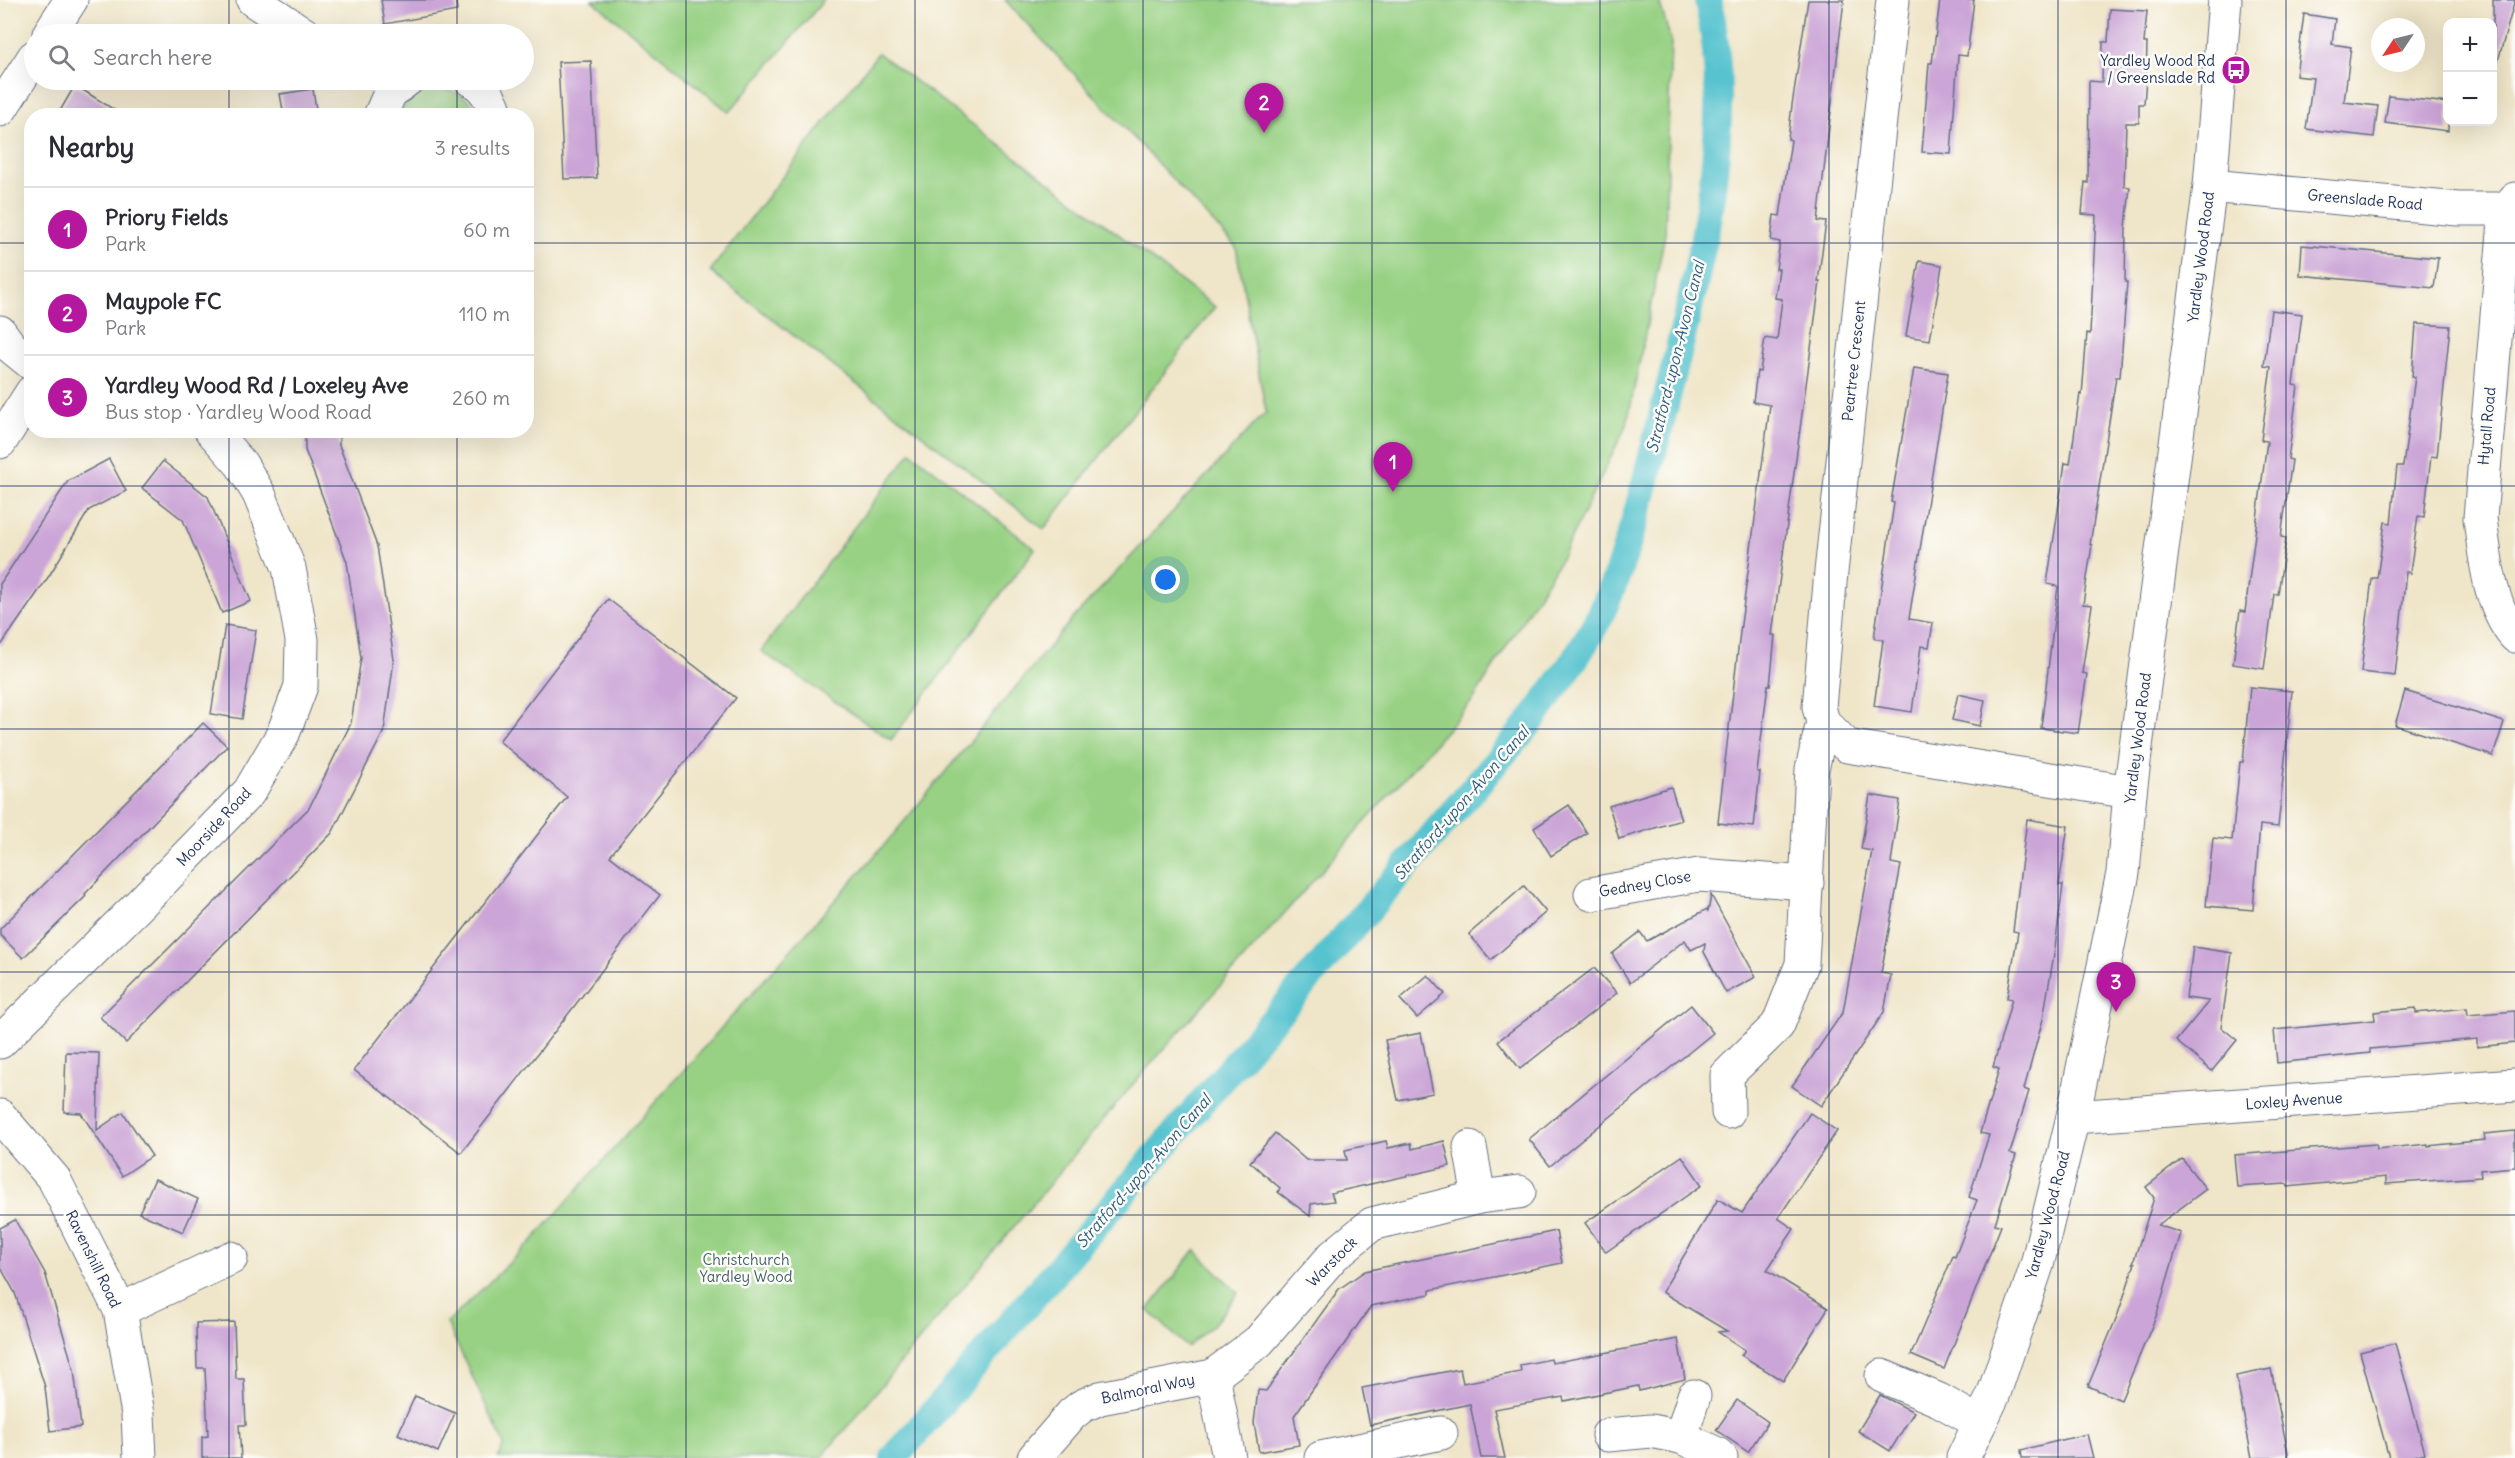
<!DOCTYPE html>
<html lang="en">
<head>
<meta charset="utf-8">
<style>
  body { margin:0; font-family:Delius,sans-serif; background:#f7f7f7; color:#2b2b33 }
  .controls { position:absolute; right:18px; top:18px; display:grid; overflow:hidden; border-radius:12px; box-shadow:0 6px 24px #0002 }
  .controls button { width:54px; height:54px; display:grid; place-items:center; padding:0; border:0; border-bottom:2px solid #e1e1e2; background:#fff; color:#2b2b33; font:30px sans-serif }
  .compass { position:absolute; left:2371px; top:18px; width:54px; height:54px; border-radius:50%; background:#fff; box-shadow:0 6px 24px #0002; rotate:235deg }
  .you { position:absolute; left:1166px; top:580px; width:21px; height:21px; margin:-15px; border:4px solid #fff; border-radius:50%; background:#1a73e8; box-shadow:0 0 0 9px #1a73e833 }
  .badge { display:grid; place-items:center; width:39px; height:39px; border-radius:50%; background:#b5179e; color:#fff; font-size:20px; font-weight:700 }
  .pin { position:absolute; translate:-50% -50px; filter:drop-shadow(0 2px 3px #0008) }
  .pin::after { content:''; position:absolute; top:32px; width:21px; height:18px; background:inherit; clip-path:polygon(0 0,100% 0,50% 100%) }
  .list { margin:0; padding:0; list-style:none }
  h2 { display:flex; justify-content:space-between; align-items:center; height:78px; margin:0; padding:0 24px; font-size:26px }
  h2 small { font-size:20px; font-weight:400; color:#7c7c81 }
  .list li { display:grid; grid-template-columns:39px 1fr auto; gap:18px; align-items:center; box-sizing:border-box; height:84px; padding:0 24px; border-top:2px solid #e1e1e2 }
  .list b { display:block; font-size:22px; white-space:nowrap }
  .list p { margin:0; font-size:20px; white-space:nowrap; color:#7c7c81 }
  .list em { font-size:20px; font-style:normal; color:#7c7c81 }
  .icon { flex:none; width:33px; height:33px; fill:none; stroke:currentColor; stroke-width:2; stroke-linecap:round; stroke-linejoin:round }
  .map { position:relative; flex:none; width:2515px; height:1458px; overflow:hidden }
  .search { position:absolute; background:#fff; box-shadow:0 6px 24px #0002; left:24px; top:24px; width:510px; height:66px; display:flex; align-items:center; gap:15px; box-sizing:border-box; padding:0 21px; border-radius:33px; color:#7c7c81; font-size:22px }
  .panel { position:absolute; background:#fff; box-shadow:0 6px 24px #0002; left:24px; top:108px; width:510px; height:330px; border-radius:24px }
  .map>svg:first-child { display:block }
</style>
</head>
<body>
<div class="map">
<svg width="2515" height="1458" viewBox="0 0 2515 1458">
  <rect width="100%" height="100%" fill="#fdfcf7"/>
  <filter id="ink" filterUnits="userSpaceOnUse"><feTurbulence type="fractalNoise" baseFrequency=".0167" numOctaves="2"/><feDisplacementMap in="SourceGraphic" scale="12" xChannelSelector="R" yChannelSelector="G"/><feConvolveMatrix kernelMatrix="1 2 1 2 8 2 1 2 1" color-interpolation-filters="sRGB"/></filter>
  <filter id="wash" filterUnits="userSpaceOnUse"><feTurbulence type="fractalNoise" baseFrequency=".008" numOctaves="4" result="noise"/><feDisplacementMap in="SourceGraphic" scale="24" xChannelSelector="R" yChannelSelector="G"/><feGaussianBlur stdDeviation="1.35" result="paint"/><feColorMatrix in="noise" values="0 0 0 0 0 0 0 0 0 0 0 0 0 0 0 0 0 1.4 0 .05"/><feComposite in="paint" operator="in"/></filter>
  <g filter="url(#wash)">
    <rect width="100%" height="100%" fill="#efe5c8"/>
    <g fill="#98d184" stroke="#5a8071" stroke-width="1.5">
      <polygon points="592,0 824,0 729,112"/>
      <polygon points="1005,0 1659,0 1671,41 1665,234 1627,424 1561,559 1473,700 1134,1083 821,1458 498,1458 504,1444 447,1323 531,1242 893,835 1068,624 1266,412 1236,247"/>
      <polygon points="878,53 1215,307 1044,529 710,271"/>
      <path d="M443,88C459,93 472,99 479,115L398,116C411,95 419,91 443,88Z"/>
      <polygon points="911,452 1035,549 891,740 761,651"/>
      <polygon points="1195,1250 1238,1293 1214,1324 1187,1347 1148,1310"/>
    </g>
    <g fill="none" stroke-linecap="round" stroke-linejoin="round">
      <path stroke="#57c3cf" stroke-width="28" d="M894,1458L1529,724C1559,682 1591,641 1610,593C1635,531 1650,463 1667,397C1699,269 1737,132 1708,0"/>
    </g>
    <g id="blocks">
      <g fill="#cba5d7">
        <polygon points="381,0 456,0 457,11 385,24"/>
        <polygon points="1808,0 1844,0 1818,221 1826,222 1818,282 1820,282 1772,635 1775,635 1770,686 1768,685 1757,772 1760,772 1754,827 1718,823 1740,632 1770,405 1753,402 1757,371 1760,372 1765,338 1777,340 1782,299 1775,298 1779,269 1776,269 1780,242 1771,240 1774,215 1780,216 1791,140 1788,139 1792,105"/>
        <polygon points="1940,0 1974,0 1967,56 1958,55 1951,154 1922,152 1929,63 1932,63"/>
        <polygon points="2493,0 2515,0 2498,61 2493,60"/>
        <polygon points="2110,9 2147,11 2144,43 2147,43 2146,79 2144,104 2139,104 2139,123 2126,123 2124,186 2130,187 2126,228 2125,282 2127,282 2120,377 2116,377 2090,545 2092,545 2083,604 2092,605 2082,673 2087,674 2078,733 2041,728 2058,586 2047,584 2065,463 2070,464 2080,394 2082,395 2087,333 2090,334 2096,215 2082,214 2085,182 2088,183 2089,81 2102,82 2103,42 2108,42"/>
        <polygon points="2304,14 2335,19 2332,44 2351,47 2344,102 2378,106 2374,137 2306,129 2313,78 2296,76"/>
        <polygon points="591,61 597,178 564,179 558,62"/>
        <polygon points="75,85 124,116 57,116"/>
        <polygon points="313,89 317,116 284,116 280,94"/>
        <polygon points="2389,96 2448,103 2448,131 2385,123"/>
        <polygon points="2302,245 2438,258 2434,288 2300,275"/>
        <polygon points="1919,261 1942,265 1930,340 1906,336"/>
        <polygon points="2271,310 2302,314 2293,385 2298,386 2288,459 2292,460 2281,537 2286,538 2278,594 2274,594 2264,669 2233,664 2240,611 2245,612 2267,441 2261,440 2271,367 2264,366"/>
        <polygon points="2416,324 2450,326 2437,457 2431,456 2424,517 2418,516 2410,573 2406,572 2395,676 2361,672 2372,578 2377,578 2385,522 2391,523 2397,466 2403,466 2415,377 2412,377"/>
        <polygon points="1914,368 1948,373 1909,619 1933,623 1929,647 1921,646 1912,712 1874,706 1883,640 1874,638 1894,503 1891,502"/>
        <polygon points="305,430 339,430 339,445 377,546 394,660 384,731 332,833 126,1043 100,1017 309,808 351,723 361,658 347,562 305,450"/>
        <polygon points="109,459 126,491 89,510 49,576 0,647 0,584 68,481"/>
        <polygon points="163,461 208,497 251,601 222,613 183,520 142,488"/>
        <polygon points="608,599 736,698 610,856 660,895 461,1153 354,1070 567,797 499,741"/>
        <polygon points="225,625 256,630 242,719 211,714"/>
        <polygon points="2250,687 2292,691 2278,827 2260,825 2253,910 2206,906 2213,838 2232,840 2240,762 2243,762"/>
        <polygon points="2405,691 2504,722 2493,756 2395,725"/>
        <polygon points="1958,694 1985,700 1980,726 1952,720"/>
        <polygon points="203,723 227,746 85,894 86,896 23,958 0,935 0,929"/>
        <polygon points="1671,787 1681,820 1619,839 1609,806"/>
        <polygon points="1870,795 1900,800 1891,863 1901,865 1881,973 1891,975 1884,1012 1821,1106 1792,1086 1843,1012 1872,851 1861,849"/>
        <polygon points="1569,805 1587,833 1551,856 1534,828"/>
        <polygon points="2027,819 2068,826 2059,885 2063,885 2055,948 2043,1019 2024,1089 2029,1091 2010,1153 2016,1155 1995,1224 2001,1226 1944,1369 1911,1355 1953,1256 1955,1257 1977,1200 1969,1197 1989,1135 1980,1133 1999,1069 1993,1067 2012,999 2007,998 2018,932 2013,931"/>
        <polygon points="1524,886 1546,912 1491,960 1469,934"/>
        <polygon points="1711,895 1756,977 1726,993 1704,952 1705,943 1691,950 1685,940 1630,983 1612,954 1640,932 1647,941 1707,909 1708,912"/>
        <polygon points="2193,947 2232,953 2221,1027 2237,1040 2212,1071 2176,1041 2209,1001 2186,998"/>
        <polygon points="1594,968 1617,993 1520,1069 1498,1041"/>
        <polygon points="1428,975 1445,994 1417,1018 1400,999"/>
        <polygon points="1691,1005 1713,1033 1550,1166 1529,1139"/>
        <polygon points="2416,1008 2416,1013 2467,1008 2468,1015 2515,1011 2515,1043 2477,1047 2477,1039 2370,1049 2370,1053 2277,1063 2274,1030 2375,1020 2374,1012"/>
        <polygon points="1421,1033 1433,1093 1398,1100 1385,1040"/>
        <polygon points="66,1052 99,1053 97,1130 123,1112 152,1156 122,1176 81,1113 64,1112"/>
        <polygon points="1810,1113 1837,1131 1778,1218 1794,1229 1767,1270 1828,1308 1783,1381 1741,1355 1745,1350 1718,1332 1727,1331 1662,1292 1718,1199 1742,1213"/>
        <polygon points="2515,1131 2515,1167 2480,1170 2481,1177 2386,1184 2386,1177 2288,1187 2287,1184 2237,1187 2234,1155 2376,1144 2377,1149 2428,1144 2428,1146 2485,1140 2484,1134"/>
        <polygon points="1275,1133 1306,1160 1347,1160 1345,1150 1386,1141 1388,1148 1411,1143 1412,1149 1444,1141 1450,1166 1331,1193 1334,1201 1311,1204 1310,1216 1278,1192 1280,1188 1250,1162"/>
        <polygon points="1682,1156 1702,1185 1606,1252 1585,1223"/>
        <polygon points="2182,1159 2206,1189 2158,1225 2181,1233 2157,1314 2121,1400 2088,1386 2118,1314 2135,1263 2133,1263 2154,1198 2146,1187"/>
        <polygon points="155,1179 198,1199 183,1232 139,1213"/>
        <polygon points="15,1220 45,1273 74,1370 81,1427 50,1431 45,1387 15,1293 0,1266 0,1228"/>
        <polygon points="1556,1231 1562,1263 1430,1290 1430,1294 1371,1306 1294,1416 1299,1445 1259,1452 1254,1423 1258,1390 1266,1391 1339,1289 1365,1271"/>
        <polygon points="234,1322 236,1379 244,1379 246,1425 239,1425 241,1458 202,1458 202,1437 208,1436 205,1368 197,1368 196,1323"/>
        <polygon points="1678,1339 1685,1379 1639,1391 1638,1386 1564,1401 1563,1397 1494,1409 1505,1458 1481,1458 1470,1404 1370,1425 1362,1388 1460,1369 1463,1383 1521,1372 1520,1365 1551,1359 1552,1363"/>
        <polygon points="2395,1343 2425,1453 2408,1458 2389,1458 2360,1352"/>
        <polygon points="2271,1369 2289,1458 2252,1458 2236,1376"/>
        <polygon points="1880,1395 1914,1412 1890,1451 1858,1431"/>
        <polygon points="415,1396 455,1413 438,1452 398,1434"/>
        <polygon points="1737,1400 1768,1422 1748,1452 1716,1430"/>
        <polygon points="2087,1434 2093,1458 2022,1458 2021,1450"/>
      </g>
    </g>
  </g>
  <g filter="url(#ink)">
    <use href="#blocks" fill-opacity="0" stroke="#656f83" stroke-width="1.5"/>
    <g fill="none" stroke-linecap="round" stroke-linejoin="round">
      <g stroke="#656f83" stroke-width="35">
        <g id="minor">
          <polyline points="253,0 304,34"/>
          <polyline points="49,34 71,0"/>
          <path d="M471,80C482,84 495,103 496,116"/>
          <polyline points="0,110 34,57"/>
          <polyline points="380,116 390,93 407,80"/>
          <polyline points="2210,186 2458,209 2506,209 2515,199"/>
          <path d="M2506,209L2480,518C2485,557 2489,605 2515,636"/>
          <polyline points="0,332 11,347 32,364"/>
          <polyline points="0,442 32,392"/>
          <polyline points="1823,722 1847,746 2130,792"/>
          <polyline points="1591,894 1699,875 1807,883"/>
          <polyline points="0,1042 137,907 249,792 283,734 301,686 302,640 289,568 259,494 241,464 211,430"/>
          <polyline points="1728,1112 1727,1075 1778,1025 1802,964 1812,769 1823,722 1819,707 1831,572 1893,0"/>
          <polyline points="0,1116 54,1179 120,1310 138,1414 140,1458"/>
          <polyline points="2073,1117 2515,1085"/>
          <polyline points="1470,1147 1479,1197"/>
          <polyline points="120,1310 231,1258"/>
          <polyline points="1213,1376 1229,1458"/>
          <polyline points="1882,1376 1939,1400 1980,1423"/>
          <polyline points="1608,1435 1651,1431 1681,1437 1717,1454 1721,1458"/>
          <polyline points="1681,1437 1694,1396"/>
          <polyline points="1034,1458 1072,1414 1082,1406 1100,1398 1213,1376 1259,1341 1333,1256 1372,1224 1479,1197 1519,1192"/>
          <polyline points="1321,1458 1441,1433"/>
          <polyline points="1963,1458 1993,1396 2037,1265 2073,1117 2123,873 2130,792 2210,186 2225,0"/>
        </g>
      </g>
      <use href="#minor" stroke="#fff" stroke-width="33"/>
    </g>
  </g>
  <path fill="none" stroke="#1b2f5e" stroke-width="1.5" stroke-opacity="0.55" d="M229,0V34M457,0V34M686,0V1458M915,0V1458M1143,0V1458M1372,0V1458M1600,0V1458M1829,0V1458M2058,0V1458M2286,0V1458M229,80V116M457,80V116M0,243H32M526,243H2515M229,430V1458M457,430V1458M0,486H2515M0,729H2515M0,972H2515M0,1215H2515"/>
  <defs>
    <g id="bus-disc" transform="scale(1.5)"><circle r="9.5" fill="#b5179e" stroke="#fdfcf7"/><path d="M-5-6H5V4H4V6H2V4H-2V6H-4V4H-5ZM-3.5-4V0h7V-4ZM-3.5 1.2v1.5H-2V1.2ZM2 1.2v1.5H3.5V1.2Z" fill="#fff"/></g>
  </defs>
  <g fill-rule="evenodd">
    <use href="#bus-disc" x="2236" y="70"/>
  </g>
  <g text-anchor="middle" stroke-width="5" stroke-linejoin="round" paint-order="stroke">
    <g font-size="15" fill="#1b2f5e" stroke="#fdfcf7" text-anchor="end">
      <text x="2215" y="66">Yardley Wood Rd<tspan x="2215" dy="17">/ Greenslade Rd</tspan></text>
    </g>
    <g font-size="15" fill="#1b2f5e" stroke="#fdfcf7">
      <text transform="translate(2365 200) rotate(5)" y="5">Greenslade Road</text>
      <text transform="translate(2201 257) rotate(-83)" y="5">Yardley Wood Road</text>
      <text transform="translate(1854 361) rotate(-84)" y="5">Peartree Crescent</text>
      <text transform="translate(2487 426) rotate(-85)" y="5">Hytall Road</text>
      <text transform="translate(2138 738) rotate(-83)" y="5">Yardley Wood Road</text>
      <text transform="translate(214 827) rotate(-47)" y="5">Moorside Road</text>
      <text transform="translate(1645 884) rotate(-10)" y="5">Gedney Close</text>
      <text transform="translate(2294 1101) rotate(-4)" y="5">Loxley Avenue</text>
      <text transform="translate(2048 1215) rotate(-75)" y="5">Yardley Wood Road</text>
      <text transform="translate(93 1259) rotate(64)" y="5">Ravenshill Road</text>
      <text transform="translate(1332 1262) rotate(-45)" y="5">Warstock</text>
      <text transform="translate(1148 1389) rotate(-12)" y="5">Balmoral Way</text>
    </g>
    <g font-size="15" fill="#406069" stroke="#fdfcf7">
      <text x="746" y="1265">Christchurch<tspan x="746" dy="17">Yardley Wood</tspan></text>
    </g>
    <g font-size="16" font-style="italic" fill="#2d5b80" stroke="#fdfcf7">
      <text transform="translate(1675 357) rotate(-76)" y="6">Stratford-upon-Avon Canal</text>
      <text transform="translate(1461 803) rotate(-49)" y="6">Stratford-upon-Avon Canal</text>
      <text transform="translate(1143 1171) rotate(-49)" y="6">Stratford-upon-Avon Canal</text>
    </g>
  </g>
</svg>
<div class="controls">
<button>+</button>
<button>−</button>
</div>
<svg class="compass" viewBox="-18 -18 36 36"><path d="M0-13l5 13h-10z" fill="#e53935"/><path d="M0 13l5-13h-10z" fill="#7c7c81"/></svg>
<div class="you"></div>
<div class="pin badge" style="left:1393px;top:492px">1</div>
<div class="pin badge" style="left:1264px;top:133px">2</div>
<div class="pin badge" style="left:2116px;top:1012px">3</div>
<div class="search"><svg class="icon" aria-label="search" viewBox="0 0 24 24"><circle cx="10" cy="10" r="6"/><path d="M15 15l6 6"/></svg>Search here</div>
<section class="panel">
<h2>Nearby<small>3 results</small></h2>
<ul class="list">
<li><span class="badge">1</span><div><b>Priory Fields</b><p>Park</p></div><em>60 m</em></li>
<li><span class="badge">2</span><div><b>Maypole FC</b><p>Park</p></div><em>110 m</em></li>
<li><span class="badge">3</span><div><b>Yardley Wood Rd / Loxeley Ave</b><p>Bus stop · Yardley Wood Road</p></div><em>260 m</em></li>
</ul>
</section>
</div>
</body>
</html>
